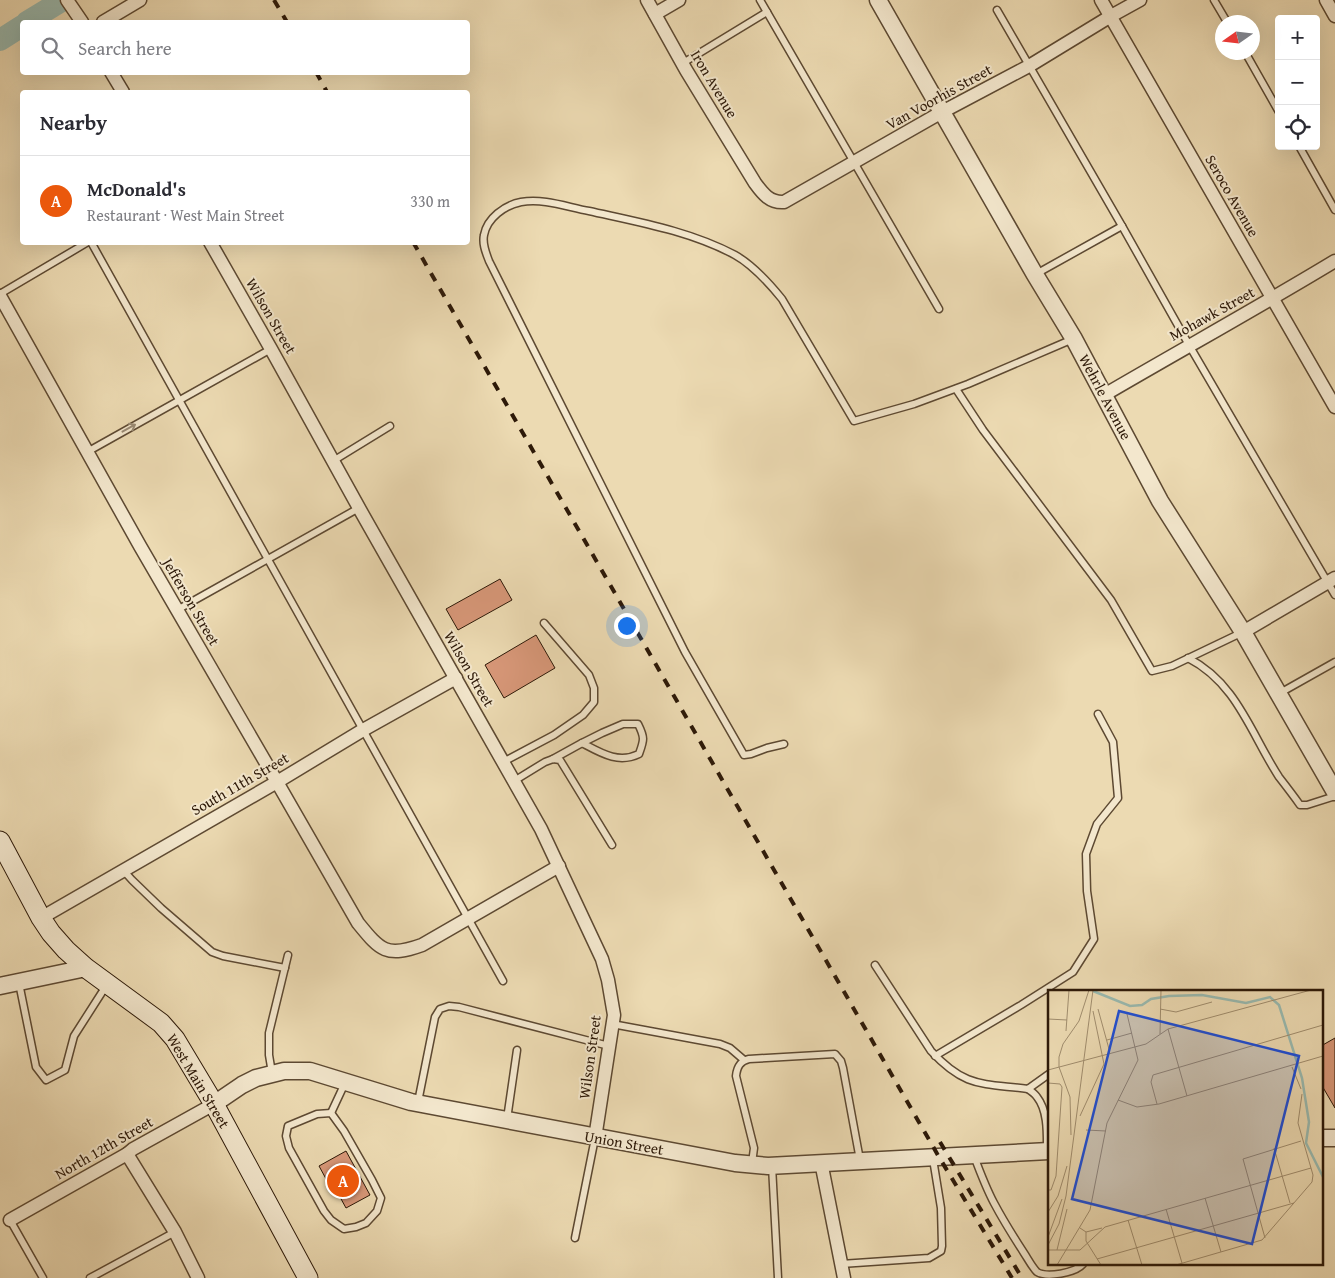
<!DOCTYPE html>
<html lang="en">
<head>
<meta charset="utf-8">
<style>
  body { margin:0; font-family:"Gentium Book Plus",serif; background:#f7f7f7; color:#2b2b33 }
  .controls { position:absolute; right:15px; top:15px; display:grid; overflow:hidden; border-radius:5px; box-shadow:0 5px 20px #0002 }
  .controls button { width:45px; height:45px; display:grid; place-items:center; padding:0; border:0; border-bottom:1px solid #e1e1e2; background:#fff; color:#2b2b33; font:25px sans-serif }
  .compass { position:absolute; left:1215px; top:15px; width:45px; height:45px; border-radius:50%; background:#fff; box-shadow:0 5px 20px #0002; rotate:256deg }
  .you { position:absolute; left:626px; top:625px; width:18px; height:18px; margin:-12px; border:4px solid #fff; border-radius:50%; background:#1a73e8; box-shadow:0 0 0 8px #1a73e833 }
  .badge { display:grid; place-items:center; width:32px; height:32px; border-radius:50%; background:#ea580c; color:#fff; font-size:16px; font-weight:700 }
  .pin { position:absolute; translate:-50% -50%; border:2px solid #fff; box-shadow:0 1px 5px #0006 }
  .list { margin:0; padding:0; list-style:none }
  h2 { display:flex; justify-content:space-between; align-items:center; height:65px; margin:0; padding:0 20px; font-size:21px }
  h2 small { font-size:16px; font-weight:400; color:#7c7c81 }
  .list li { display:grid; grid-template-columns:32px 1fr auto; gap:15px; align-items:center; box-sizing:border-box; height:90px; padding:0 20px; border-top:1px solid #e1e1e2 }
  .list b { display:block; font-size:19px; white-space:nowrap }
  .list p { margin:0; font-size:16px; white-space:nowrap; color:#7c7c81 }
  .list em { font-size:16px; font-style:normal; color:#7c7c81 }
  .icon { flex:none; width:28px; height:28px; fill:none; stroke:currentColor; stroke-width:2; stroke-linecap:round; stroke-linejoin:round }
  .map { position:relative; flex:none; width:1335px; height:1278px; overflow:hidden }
  .search { position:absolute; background:#fff; box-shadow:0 5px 20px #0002; left:20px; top:20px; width:450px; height:55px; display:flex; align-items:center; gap:12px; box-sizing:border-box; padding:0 18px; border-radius:5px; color:#7c7c81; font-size:19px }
  .panel { position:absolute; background:#fff; box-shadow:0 5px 20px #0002; left:20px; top:90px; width:450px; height:155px; border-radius:5px }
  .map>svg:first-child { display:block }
</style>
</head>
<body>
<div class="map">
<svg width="1335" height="1278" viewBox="0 0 1335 1278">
  <rect width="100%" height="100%" fill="#ecdab2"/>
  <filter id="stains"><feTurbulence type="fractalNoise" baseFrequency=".004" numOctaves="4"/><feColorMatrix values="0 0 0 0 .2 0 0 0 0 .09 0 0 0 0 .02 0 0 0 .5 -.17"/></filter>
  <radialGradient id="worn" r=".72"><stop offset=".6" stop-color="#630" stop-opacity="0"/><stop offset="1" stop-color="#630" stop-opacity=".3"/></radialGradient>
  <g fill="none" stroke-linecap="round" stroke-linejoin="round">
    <g stroke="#99bab0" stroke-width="22">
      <polyline points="27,22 63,0"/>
      <polyline points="0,40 22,26"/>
    </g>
  </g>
  <g fill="#d79778" stroke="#2d1908">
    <polygon points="500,579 512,600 458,630 446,609"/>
    <polygon points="536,635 555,668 504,698 485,665"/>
    <polygon points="1335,1038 1335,1108 1321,1084 1321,1046"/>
    <polygon points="346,1151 370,1195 346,1208 334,1186 331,1188 319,1166"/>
  </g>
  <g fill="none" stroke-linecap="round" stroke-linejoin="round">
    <g stroke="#5d4932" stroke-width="9">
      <g id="service">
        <polyline points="760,0 939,309"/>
        <polyline points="1214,0 1227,22"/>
        <polyline points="997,10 1122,226 1189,345 1335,595"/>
        <polyline points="1245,52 1279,112"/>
        <polyline points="683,63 767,12"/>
        <polyline points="1299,146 1335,210"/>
        <polyline points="91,242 503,981"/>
        <polyline points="1036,274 1122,226"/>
        <polyline points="0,294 88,242"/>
        <polyline points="956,389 983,430 1111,600 1152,671 1172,666 1243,632"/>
        <polyline points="87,452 271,349"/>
        <polyline points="333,461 390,426"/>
        <polyline points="177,610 359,508"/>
        <path d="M1188,658C1237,683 1251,734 1279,777C1286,786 1293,795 1300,805H1307L1335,796"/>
        <polyline points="1280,693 1335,662"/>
        <path d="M623,724H638C645,738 644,740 639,754C618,764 601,753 582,743L602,733Z"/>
        <path d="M784,744L767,748L751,754L744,755L685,652L489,261C486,253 482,244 484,235C487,218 505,205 521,202C544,198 567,207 589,211C638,222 690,231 735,255C753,265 769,283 782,299L854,421L914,404L968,384L1073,339"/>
        <polyline points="553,759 582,743"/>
        <polyline points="503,762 554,735 583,715 594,702 594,688 589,675 544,623"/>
        <polyline points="514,781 545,762 553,759 560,760 612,845"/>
        <polyline points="123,870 132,880 161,908 212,952 223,956 285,968"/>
        <path d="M875,965L931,1051C965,1088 982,1083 1028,1089L1049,1074"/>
        <polyline points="19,983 36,1067 46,1080 65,1070 74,1036 106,986"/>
        <polyline points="612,1024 720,1044 730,1048 744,1060"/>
        <polyline points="935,1056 1021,1005 1073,972 1094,939 1087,891 1086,854 1097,824 1118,798 1113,742 1098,714"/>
        <polyline points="272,1073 269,1055 269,1033 288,955"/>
        <path d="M1028,1089C1031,1091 1035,1094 1037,1097C1048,1111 1047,1133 1047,1150"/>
        <polyline points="418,1102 435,1017 440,1009 449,1006 459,1007 609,1046"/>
        <polygon points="331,1113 344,1131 372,1180 381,1198 377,1211 366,1223 356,1227 344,1229 331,1220 324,1211 289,1148 286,1136 288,1126 317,1114"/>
        <polyline points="331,1113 345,1083"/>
        <polyline points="507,1119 517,1050"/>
        <path d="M974,1156C980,1172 986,1188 994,1203C1003,1220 1013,1236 1024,1253C1028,1259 1032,1267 1037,1272C1047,1278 1075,1273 1083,1264"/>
        <path d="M752,1163L754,1148L736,1076C737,1067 740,1061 749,1059L835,1054L841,1061L843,1068L860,1160"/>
        <polyline points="772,1166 778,1278"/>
        <polyline points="10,1220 43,1278"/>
        <polyline points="575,1238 595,1138"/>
        <polyline points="841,1264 929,1258 941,1251 942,1246 941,1208 933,1159"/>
        <polyline points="90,1278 175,1232"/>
      </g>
    </g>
    <g stroke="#5d4932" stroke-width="15">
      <g id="minor">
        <polyline points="67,0 82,22"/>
        <path d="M647,0L686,70L755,183C763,194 770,203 784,202L942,112L1029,66L1111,16L1140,0"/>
        <polyline points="1101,0 1335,407"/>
        <polyline points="1326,0 1335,16"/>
        <polyline points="655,14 679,0"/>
        <polyline points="103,22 140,0"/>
        <polyline points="111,72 123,92"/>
        <polyline points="210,242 271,349 359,508 541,829 602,959 608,980 614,1015 595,1138"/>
        <path d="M0,296L140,546L277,782L358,923C380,950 386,958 422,945L559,866"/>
        <path d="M1104,395C1181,350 1259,307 1335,261"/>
        <polyline points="1243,632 1335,578"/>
        <polyline points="41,918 277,782 363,730 456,678"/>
        <polyline points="127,1154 175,1232 198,1278"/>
        <polyline points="821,1162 844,1278"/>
        <polyline points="10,1220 127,1154 133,1149 214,1104"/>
      </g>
    </g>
    <g stroke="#5d4932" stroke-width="19">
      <g id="tertiary">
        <polyline points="878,0 1034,273 1074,339 1160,501 1243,632 1335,792"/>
        <polyline points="0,986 86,968"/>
        <polyline points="214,1104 242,1085 256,1078 284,1071 310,1071 411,1102 735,1163 768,1166 1049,1151"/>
        <polyline points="1321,1138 1335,1138"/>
      </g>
    </g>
    <g stroke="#2d1908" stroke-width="21">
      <polyline id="secondary" points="0,841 41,918 51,933 66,950 86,968 161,1023 175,1039 214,1104 308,1278"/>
    </g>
    <use href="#service" stroke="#f3e7cd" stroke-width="6"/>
    <use href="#minor" stroke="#f3e7cd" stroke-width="12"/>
    <use href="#tertiary" stroke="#f3e7cd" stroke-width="16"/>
    <use href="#secondary" stroke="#f3e7cd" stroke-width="19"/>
    <g stroke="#2d1908" stroke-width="4" stroke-dasharray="9 9" stroke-linecap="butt">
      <polyline points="274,0 287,22"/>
      <polyline points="316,72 327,92"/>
      <polyline points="413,242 939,1157 1012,1278"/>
      <polyline points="940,1142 1022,1278"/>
    </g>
  </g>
  <defs><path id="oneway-shaft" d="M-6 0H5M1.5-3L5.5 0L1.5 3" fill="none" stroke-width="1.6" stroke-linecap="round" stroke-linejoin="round" transform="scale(1.25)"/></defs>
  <use stroke="#9a8a74" href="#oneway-shaft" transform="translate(129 428) rotate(-29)"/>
  <g text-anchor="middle" stroke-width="4" stroke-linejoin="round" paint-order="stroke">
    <g font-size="15" fill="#2d1908" stroke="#f3e7cd">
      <text transform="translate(714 84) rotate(59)" y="5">Iron Avenue</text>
      <text transform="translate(939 97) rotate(-29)" y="5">Van Voorhis Street</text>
      <text transform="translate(1232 196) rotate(60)" y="5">Seroco Avenue</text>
      <text transform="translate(1212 314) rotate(-29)" y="5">Mohawk Street</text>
      <text transform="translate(271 316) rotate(60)" y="5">Wilson Street</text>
      <text transform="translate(1105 397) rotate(62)" y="5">Wehrle Avenue</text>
      <text transform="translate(191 602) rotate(60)" y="5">Jefferson Street</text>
      <text transform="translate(469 669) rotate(60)" y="5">Wilson Street</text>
      <text transform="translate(240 784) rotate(-30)" y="5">South 11th Street</text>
      <text transform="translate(590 1057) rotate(-82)" y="5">Wilson Street</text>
      <text transform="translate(198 1081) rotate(59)" y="5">West Main Street</text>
      <text transform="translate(624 1143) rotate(10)" y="5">Union Street</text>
      <text transform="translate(104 1148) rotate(-30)" y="5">North 12th Street</text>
    </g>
  </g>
  <g transform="translate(1048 990)">
    <rect width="275" height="275" fill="#ecdab2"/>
    <path fill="none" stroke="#99bab0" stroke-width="2.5" d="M45,1L82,16L94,15L103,9L121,6L154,5L198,13L222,7L231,15L254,88L261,132L258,153L275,187"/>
    <path fill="none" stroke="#a08d6e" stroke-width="1" d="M50,19L61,59M112,19L128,22L164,12M0,29L19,30M120,39L139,106M18,41L21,0M112,44L113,0M59,50L84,43M244,77L253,99M0,80L98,54L120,39L263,0M0,93L12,94L14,97L8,186L3,200H0M70,110L89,117L111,114L275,66M109,114L103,92L105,85L275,35M32,126L56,74L45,21M38,140L58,141M23,145L22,107L11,77V67L15,54L31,31L41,0M226,158L242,213M157,208L173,262M118,219L134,273M0,222L10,206L19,176M80,230L94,275M32,238L38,242V251L53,275M38,242L54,238M0,247L14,209M217,248L195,169L253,151M0,255L11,234L18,206L45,0M0,260H32L57,237L263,178M9,260L19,219M49,269L246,213M9,275L42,220L59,133L90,70L79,24M128,275L214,250L264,192L265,185L250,133L254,104"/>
    <path fill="#1d4ed8" fill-opacity="0.15" stroke="#1d4ed8" stroke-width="2.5" d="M71,21L251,66L204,254L24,209Z"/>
    <rect width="275" height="275" fill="none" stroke="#2d1908" stroke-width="2.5"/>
  </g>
  <rect width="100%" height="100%" filter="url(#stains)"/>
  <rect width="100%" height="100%" fill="url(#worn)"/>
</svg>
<div class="controls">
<button>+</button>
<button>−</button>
<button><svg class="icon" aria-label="locate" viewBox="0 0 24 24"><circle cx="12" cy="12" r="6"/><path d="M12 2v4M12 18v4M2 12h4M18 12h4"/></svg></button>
</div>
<svg class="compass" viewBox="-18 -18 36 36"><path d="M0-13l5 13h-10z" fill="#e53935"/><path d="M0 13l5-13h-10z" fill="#7c7c81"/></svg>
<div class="you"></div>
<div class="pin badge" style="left:343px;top:1181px">A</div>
<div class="search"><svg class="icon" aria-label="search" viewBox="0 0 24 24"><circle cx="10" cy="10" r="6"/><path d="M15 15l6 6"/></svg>Search here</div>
<section class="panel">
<h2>Nearby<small></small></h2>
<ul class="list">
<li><span class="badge">A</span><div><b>McDonald's</b><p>Restaurant · West Main Street</p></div><em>330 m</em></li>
</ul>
</section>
</div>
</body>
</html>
